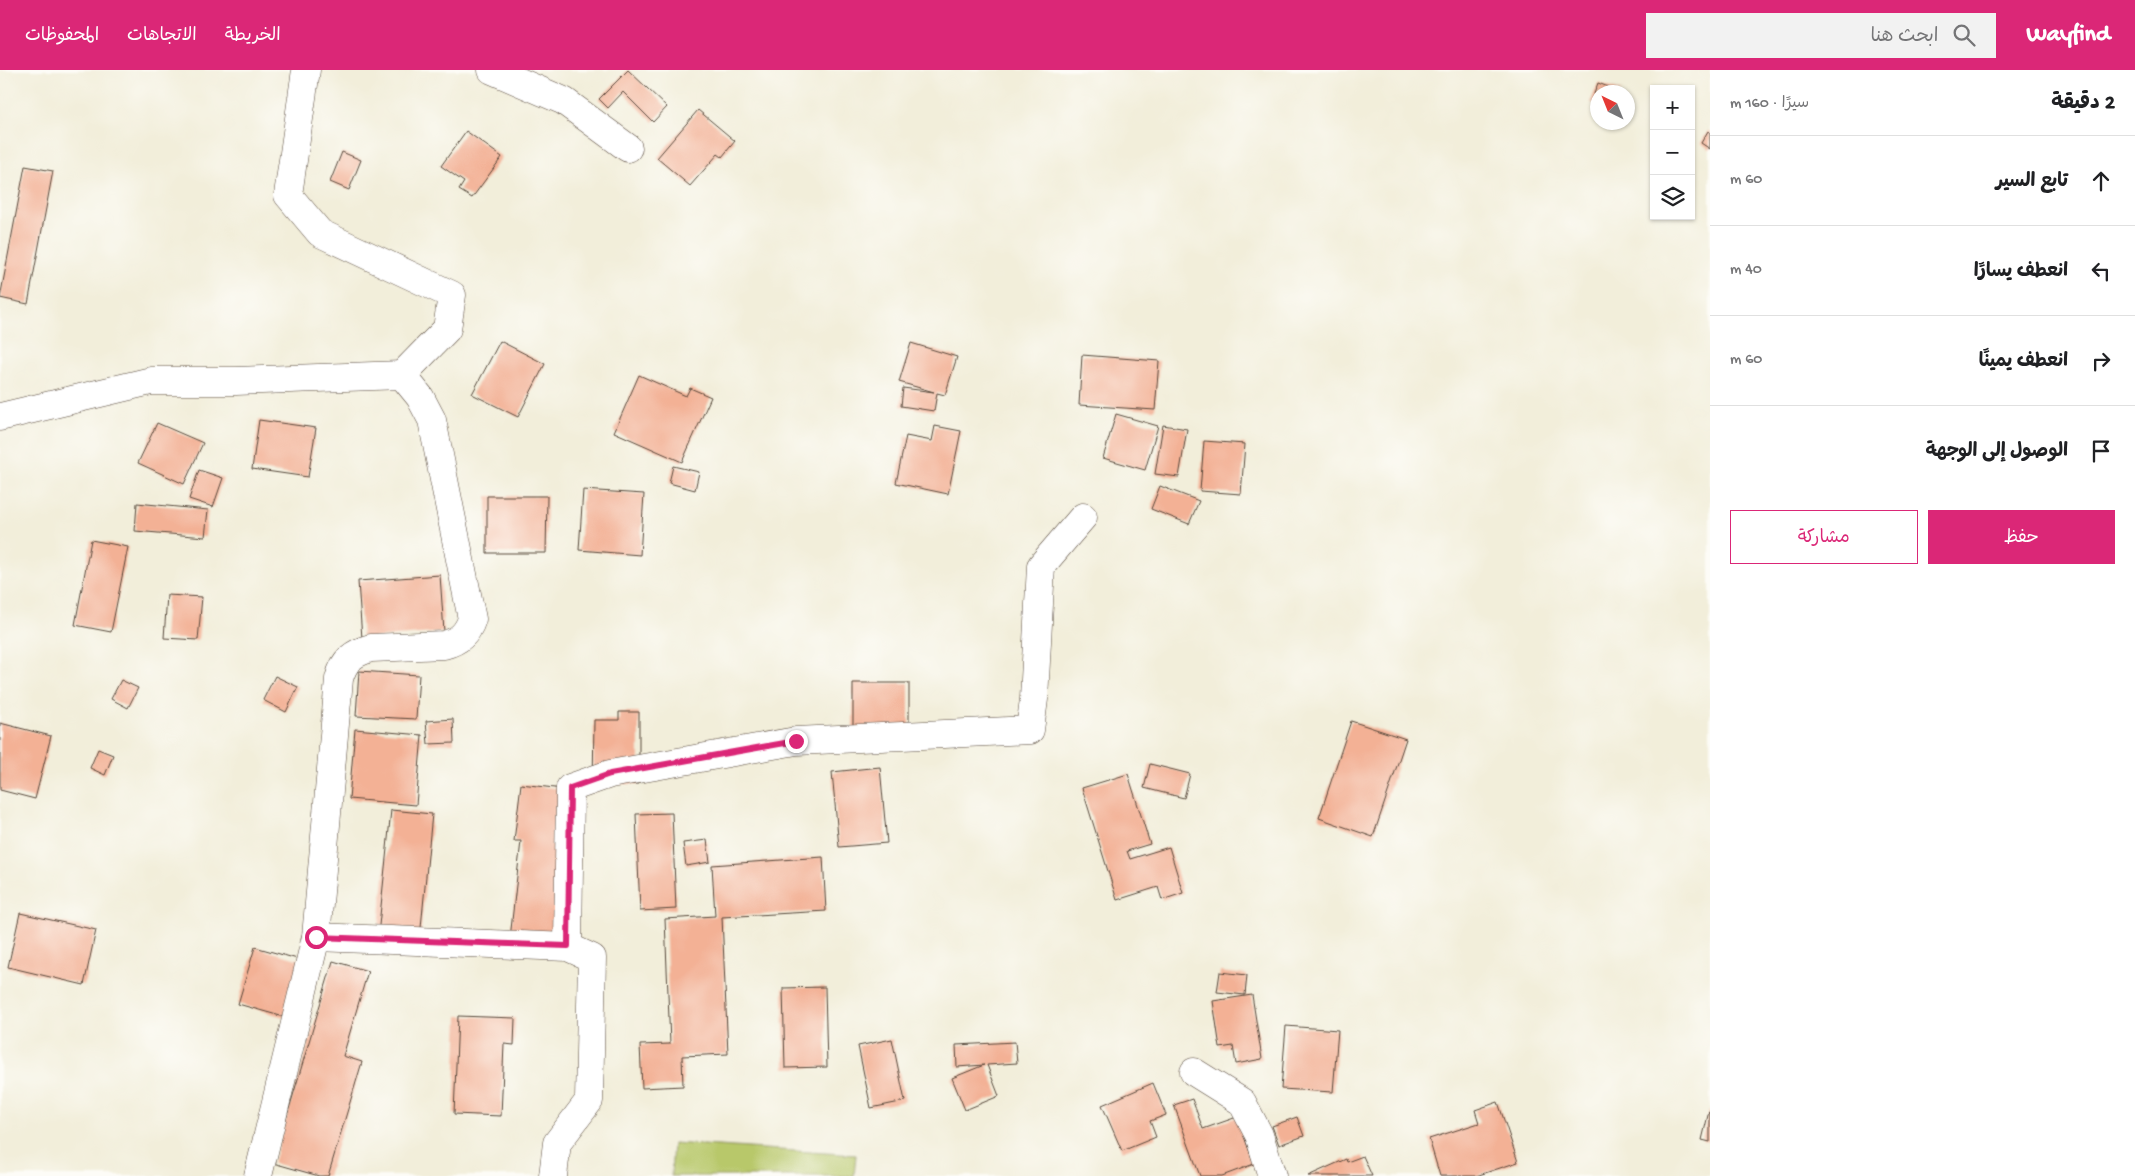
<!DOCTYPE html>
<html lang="ar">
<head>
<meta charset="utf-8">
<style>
  body { margin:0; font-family:"Gochi Hand","Playpen Sans Arabic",sans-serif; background:#f2f2f2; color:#202124; direction:rtl }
  .controls { position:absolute; right:15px; top:15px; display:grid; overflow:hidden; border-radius:0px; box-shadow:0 1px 4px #0004 }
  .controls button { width:45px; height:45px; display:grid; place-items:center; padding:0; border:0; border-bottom:1px solid #e0e0e0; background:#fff; color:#202124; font:25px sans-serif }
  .compass { position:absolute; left:1590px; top:15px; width:45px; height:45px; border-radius:50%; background:#fff; box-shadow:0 1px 4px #0004; rotate:317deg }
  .stop { position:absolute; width:15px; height:15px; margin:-11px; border:4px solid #db2777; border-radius:50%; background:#fff }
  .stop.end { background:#db2777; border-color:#fff; box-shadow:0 1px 5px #0008 }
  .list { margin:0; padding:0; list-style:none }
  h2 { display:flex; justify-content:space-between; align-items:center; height:65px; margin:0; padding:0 20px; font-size:21px }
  h2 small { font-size:16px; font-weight:400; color:#757577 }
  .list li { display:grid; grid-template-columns:32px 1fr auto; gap:15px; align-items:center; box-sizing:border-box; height:90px; padding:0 20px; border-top:1px solid #e0e0e0 }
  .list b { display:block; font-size:19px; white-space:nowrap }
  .list em { font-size:16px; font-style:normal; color:#757577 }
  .actions { display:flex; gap:10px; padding:15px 20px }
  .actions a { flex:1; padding:11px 0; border:1px solid #db2777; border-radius:0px; text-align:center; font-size:18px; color:#db2777 }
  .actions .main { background:#db2777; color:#fff }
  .icon { flex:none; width:28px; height:28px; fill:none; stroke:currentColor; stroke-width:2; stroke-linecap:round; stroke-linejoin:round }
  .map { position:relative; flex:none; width:1710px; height:1106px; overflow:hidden; direction:ltr }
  header { display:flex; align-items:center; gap:30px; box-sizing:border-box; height:70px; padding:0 25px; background:#db2777; color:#fff }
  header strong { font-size:24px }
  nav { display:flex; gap:28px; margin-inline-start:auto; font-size:18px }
  .search { width:350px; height:45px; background:#f2f2f2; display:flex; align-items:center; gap:12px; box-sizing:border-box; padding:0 18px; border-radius:0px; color:#757577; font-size:19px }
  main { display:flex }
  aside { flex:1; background:#fff }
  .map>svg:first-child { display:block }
</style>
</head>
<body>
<header>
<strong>Wayfind</strong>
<div class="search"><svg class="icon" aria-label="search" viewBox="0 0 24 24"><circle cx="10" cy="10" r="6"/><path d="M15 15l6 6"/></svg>ابحث هنا</div>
<nav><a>الخريطة</a><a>الاتجاهات</a><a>المحفوظات</a></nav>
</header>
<main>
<aside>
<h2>2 دقيقة<small>سيرًا · 160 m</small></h2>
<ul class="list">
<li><svg class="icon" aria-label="ahead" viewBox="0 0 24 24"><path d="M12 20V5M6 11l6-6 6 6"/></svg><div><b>تابع السير</b></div><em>60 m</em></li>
<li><svg class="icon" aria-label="left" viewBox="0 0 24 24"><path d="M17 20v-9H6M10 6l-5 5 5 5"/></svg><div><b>انعطف يسارًا</b></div><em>40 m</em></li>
<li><svg class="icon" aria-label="right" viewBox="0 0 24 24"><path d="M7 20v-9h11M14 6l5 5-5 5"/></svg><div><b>انعطف يمينًا</b></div><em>60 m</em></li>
<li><svg class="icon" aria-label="arrive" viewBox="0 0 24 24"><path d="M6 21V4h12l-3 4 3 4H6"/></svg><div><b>الوصول إلى الوجهة</b></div></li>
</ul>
<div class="actions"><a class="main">حفظ</a><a>مشاركة</a></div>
</aside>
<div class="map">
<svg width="1710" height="1106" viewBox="0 0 1710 1106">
  <rect width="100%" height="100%" fill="#fdfcf7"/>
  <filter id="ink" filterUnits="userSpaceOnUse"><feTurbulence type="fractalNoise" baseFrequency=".02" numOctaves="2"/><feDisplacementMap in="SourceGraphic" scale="10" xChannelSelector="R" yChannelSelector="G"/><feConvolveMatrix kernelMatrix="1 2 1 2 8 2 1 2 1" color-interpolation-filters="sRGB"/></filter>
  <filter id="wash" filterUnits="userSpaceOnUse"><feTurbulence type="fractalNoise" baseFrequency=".0096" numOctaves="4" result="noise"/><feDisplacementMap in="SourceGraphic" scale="20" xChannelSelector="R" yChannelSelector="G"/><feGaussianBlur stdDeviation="1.12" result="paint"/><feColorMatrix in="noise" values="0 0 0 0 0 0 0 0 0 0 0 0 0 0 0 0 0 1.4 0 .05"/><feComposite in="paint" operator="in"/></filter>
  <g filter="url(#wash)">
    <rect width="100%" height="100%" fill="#f2eeda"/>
    <polygon fill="#b8c86a" stroke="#7a7944" points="673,1073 856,1085 854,1106 671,1106"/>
    <g id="blocks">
      <g fill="#f3b195">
        <polygon points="628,0 667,37 653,52 623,22 608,38 599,29"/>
        <polygon points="1598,13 1622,22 1598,22 1598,35 1591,32"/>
        <polygon points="698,40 735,71 722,87 718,84 690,116 657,88"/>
        <polygon points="466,61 502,87 472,128 459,120 464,112 441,96"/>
        <polygon points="1708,61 1710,62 1710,79 1701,73"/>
        <polygon points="342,82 361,90 349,120 330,112"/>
        <polygon points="25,96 53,101 28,234 0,228"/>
        <polygon points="500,271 545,294 518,347 472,324"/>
        <polygon points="911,273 957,287 945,325 937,323 934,341 901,336 903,318 934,322 899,312"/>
        <polygon points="1082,285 1159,291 1155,340 1079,335"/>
        <polygon points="639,305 686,326 690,318 711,327 682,392 614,362"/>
        <polygon points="1116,344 1158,356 1145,400 1103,388"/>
        <polygon points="259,350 316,358 308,407 252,399"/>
        <polygon points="157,353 203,373 184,414 138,393"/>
        <polygon points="1163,355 1187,359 1179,407 1155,404"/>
        <polygon points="935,356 961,361 948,424 896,413 906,366 932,371"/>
        <polygon points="1204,371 1245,374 1241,424 1200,421"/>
        <polygon points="673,396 699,402 695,420 669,413"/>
        <polygon points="199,400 223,408 213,437 189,429"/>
        <polygon points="1160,416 1199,431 1189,454 1151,439"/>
        <polygon points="583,420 644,424 640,485 579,480"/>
        <polygon points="487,426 547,426 546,483 487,483"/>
        <polygon points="137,433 208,440 205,467 135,461"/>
        <polygon points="91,470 128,477 111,562 75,555"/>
        <polygon points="440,505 444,562 362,569 358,511"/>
        <polygon points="167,525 202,527 198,570 164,568"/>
        <polygon points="359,601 419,605 416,649 356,646"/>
        <polygon points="275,606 298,617 286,642 263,630"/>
        <polygon points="121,610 138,618 128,638 111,629"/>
        <polygon points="853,613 909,613 909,658 853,659"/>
        <polygon points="619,642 639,642 639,714 593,714 594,650 619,650"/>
        <polygon points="453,649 454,673 428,674 426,651"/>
        <polygon points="1351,651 1406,669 1373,767 1319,748"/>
        <polygon points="0,653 51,666 35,729 0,720"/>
        <polygon points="355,659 422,665 416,735 349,729"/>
        <polygon points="98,679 113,685 105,705 90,698"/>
        <polygon points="1150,694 1190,704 1184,728 1144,718"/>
        <polygon points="880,697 887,773 839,777 832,702"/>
        <polygon points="1128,704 1150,774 1127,781 1130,789 1169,777 1183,823 1162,830 1158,817 1117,830 1082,718"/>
        <polygon points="521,714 571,720 552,882 509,877 521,771 514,771"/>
        <polygon points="391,740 432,744 420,868 378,865"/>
        <polygon points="672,743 676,839 640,841 636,744"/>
        <polygon points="707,770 710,792 686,796 683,773"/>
        <polygon points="823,787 826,841 722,847 728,984 682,986 683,1016 642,1018 640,975 670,974 665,849 715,846 712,795"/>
        <polygon points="20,843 96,860 84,915 8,897"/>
        <polygon points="255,877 301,890 284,947 238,934"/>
        <polygon points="333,891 368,901 343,986 362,992 328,1106 319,1106 273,1093"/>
        <polygon points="1220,902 1247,905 1245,925 1217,922"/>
        <polygon points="825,917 827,997 785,998 783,918"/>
        <polygon points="1252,925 1262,989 1236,994 1233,976 1220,978 1213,931"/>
        <polygon points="458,946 515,948 514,975 504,974 501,1046 454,1044"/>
        <polygon points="1286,956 1338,960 1333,1022 1281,1019"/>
        <polygon points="892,969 905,1031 871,1038 858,976"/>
        <polygon points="1015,972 1017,993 987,995 999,1026 965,1040 952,1008 984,995 957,997 956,975"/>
        <polygon points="1153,1013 1166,1045 1150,1051 1156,1067 1122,1081 1102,1035"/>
        <polygon points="1192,1029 1203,1059 1237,1047 1254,1094 1222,1106 1200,1106 1174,1035"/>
        <polygon points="1498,1032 1518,1092 1476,1106 1440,1106 1429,1069 1479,1053 1475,1040"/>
        <polygon points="1709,1041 1710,1042 1710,1072 1702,1070"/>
        <polygon points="1297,1047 1304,1066 1279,1075 1272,1056"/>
        <polygon points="1363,1086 1372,1106 1308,1106 1346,1089 1347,1092"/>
      </g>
    </g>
  </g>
  <g filter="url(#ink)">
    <use href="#blocks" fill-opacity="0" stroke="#56473a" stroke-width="1"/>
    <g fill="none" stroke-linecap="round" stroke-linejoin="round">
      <g stroke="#56473a" stroke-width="29">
        <g id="minor">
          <polyline points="492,0 564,31 628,78"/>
          <polyline points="0,347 151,311 236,311 402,305 447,259 452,225 320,163 288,125 306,0"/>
          <path d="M316,867L339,609C344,590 353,583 371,578L444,575C459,571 467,564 472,549L432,350L420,327L402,305"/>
          <polyline points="568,877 570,718 610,704 796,671 1030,660 1034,629 1041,496 1083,447"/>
          <polyline points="1194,1002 1242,1032 1259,1065 1272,1106"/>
          <polyline points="258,1106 316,867 568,877 592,888 589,1031 557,1073 553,1106"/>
        </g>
      </g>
      <use href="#minor" stroke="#fff" stroke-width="28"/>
    </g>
  </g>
  <g fill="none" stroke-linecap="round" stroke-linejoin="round" filter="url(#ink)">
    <polyline stroke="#db2777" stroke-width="6" points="316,867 568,876 570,718 610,704 796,671"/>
  </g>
</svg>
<div class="controls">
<button>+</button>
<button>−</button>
<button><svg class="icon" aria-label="layers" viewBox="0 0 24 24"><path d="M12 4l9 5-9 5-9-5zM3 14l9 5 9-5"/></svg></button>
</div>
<svg class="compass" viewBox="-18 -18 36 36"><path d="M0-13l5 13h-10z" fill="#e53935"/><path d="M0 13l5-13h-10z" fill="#757577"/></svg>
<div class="stop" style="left:316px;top:867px"></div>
<div class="stop end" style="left:796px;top:671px"></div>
</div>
</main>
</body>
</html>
